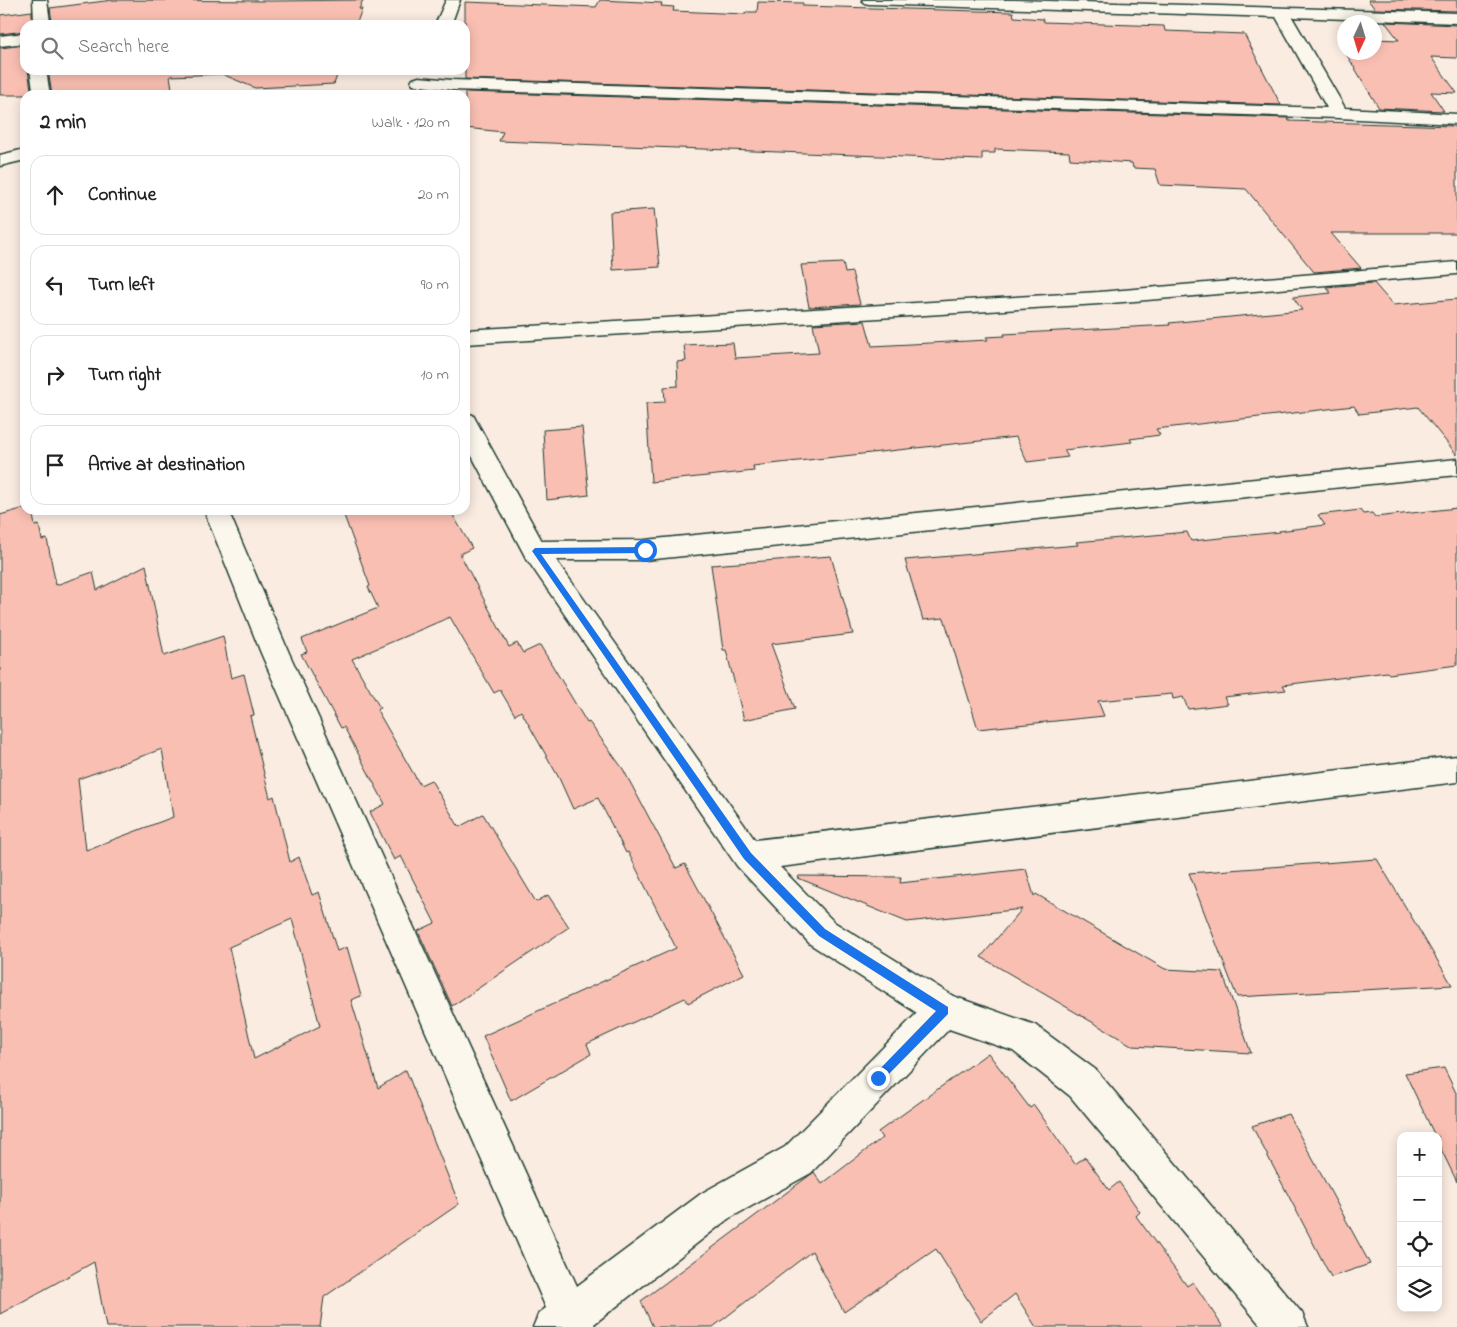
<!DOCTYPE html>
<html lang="en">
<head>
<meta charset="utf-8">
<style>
  body { margin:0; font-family:"Indie Flower",sans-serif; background:#f6f6f6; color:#222 }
  .controls { position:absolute; right:15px; bottom:15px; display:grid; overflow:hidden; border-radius:10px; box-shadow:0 2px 12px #0003 }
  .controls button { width:45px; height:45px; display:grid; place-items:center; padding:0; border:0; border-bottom:1px solid #e0e0e0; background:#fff; color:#222; font:25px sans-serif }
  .compass { position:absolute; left:1337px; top:15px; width:45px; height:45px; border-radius:50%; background:#fff; box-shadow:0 2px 12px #0003; rotate:184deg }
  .stop { position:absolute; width:15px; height:15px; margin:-11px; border:4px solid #1a73e8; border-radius:50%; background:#fff }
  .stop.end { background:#1a73e8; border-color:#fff; box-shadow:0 1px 5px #0008 }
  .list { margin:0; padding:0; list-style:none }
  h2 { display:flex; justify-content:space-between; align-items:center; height:65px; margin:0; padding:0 20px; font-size:21px }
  h2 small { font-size:16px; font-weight:400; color:#767676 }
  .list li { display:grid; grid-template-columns:32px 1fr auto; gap:15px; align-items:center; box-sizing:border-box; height:80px; margin:0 10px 10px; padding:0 10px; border:1px solid #e0e0e0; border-radius:15px }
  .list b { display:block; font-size:19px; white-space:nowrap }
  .list em { font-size:16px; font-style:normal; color:#767676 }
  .icon { flex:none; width:28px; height:28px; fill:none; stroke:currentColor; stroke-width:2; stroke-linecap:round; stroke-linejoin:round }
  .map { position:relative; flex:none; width:1457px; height:1327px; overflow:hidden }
  .search { position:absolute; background:#fff; box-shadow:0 2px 12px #0003; left:20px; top:20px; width:450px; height:55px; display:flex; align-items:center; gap:12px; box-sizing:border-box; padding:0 18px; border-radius:15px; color:#767676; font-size:19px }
  .panel { position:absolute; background:#fff; box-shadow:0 2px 12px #0003; left:20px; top:90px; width:450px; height:425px; border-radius:15px }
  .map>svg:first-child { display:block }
</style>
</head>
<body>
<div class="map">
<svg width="1457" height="1327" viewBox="0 0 1457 1327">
  <rect width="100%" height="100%" fill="#fbece1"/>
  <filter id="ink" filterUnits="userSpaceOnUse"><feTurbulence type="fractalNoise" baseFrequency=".02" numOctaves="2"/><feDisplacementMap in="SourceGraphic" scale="10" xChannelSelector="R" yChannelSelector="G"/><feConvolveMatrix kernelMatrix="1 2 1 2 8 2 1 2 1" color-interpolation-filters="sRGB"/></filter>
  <g filter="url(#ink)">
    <g fill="#fabfb3" stroke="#1f3d34" fill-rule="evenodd">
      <polygon points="113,0 273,1 363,0 359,9 362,9 356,25 50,25 52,22 50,8"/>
      <polygon points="600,0 662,3 661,6 674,7 673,11 746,14 746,12 757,12 758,2 803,3 803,6 1013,12 1014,17 1043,19 1044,22 1164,26 1165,31 1244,34 1281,105 465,79 465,2 596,7"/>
      <polygon points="1368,0 1457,0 1457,11 1375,9"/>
      <polygon points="32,11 32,21 30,25 25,25 25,31 0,34 0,15"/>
      <polygon points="1385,22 1457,25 1457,58 1431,57 1457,93 1431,92 1444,111 1379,108 1345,52 1374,52 1374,39 1399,40"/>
      <polygon points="25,45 25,70 28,70 32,95 0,95 0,48"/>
      <polygon points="48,70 339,70 334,84 255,88 222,74 170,76 173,95 52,95"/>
      <polygon points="465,92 1288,118 1289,121 1454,126 1457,130 1457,233 1331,233 1361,268 1314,272 1246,189 1160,185 1155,169 1133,168 1132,163 1070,159 1069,152 995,149 995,153 982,153 982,160 499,141 503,132 465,128"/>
      <polygon points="654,209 660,267 613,270 610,212"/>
      <polygon points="843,263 845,273 852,272 860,304 809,307 801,265"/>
      <polygon points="1374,283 1393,305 1457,299 1457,455 1418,407 1359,414 1354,406 1156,429 1160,435 1130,439 1132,442 1064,450 1068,457 1027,462 1016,437 753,466 754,471 651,482 646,403 665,402 664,387 678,386 677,362 686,361 684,345 733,343 735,358 819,353 813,324 865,321 872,346 988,340 986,337 1005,336 1004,334 1170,325 1169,323 1302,310 1293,297 1331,293 1326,287"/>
      <polygon points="582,427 589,495 547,500 543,430"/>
      <path d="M25,508V510H32L35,526L39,525L42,540L47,539L56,585L93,572L97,590L146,565L164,656L223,636L231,678L244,674L254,715L250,716L270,798L274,796L290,862L299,857L312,895L319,892L337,951L347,947L361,996L351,1000L378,1088L406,1070L459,1204L324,1297L320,1327H106L94,1262L0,1314V515ZM162,749L173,817L86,850L78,779ZM292,919L320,1026L254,1059L229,947Z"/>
      <polygon points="1457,508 1457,665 1389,674 1387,672 1283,685 1286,690 1224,697 1228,704 1188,709 1183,697 1173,699 1172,694 1098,701 1104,716 978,729 944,618 923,620 905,560 1078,545 1076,542 1187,532 1191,541 1280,532 1279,531 1325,525 1318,515 1360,510 1363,514 1372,513 1375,517"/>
      <polygon points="342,510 450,510 472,548 460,554 509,647 517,643 523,653 540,645 587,723 589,722 623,769 676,868 685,864 744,974 688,1003 685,998 587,1044 591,1054 511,1101 483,1036 676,948 628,852 626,853 598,798 573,809 559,778 521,711 515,715 500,690 494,693 450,617 352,659 380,708 377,710 420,785 431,780 459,827 483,814 536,902 548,895 569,927 452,1006 418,931 435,923 401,856 394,860 370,812 385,804 344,727 341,728 301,654 307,652 302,639 378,608 368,587 370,586"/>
      <polygon points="831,556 853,634 771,644 795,709 744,720 726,650 723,650 711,565"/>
      <polygon points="1377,859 1452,985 1237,997 1189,873"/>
      <polygon points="1026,869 1034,896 1036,894 1165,969 1222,972 1251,1053 1133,1046 981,957 1022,909 907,922 798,878 799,876 901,877 900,883"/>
      <polygon points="988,1053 1030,1108 1034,1105 1075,1164 1085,1157 1109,1190 1119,1182 1140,1212 1136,1216 1187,1286 1193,1282 1223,1327 1036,1327 1015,1294 981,1321 936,1249 844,1312 812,1251 713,1327 653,1327 641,1301 814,1172 822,1184 882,1138 878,1132"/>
      <polygon points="1444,1068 1457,1095 1457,1182 1438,1143 1438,1136 1435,1136 1405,1073"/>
      <polygon points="1288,1114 1316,1165 1370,1264 1331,1277 1252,1126"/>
    </g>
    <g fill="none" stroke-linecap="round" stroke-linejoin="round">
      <g stroke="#1f3d34" stroke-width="3">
        <g id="minor">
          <polygon points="33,0 47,0 50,22 48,25 32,25 34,22"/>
          <polygon points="446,0 460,0 451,25 435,25"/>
          <polygon points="862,0 1014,0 1457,13 1457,23 1292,17 1345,108 1457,114 1457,124 1339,118 452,90 413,85 411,82 413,79 419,77 452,80 1327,108 1276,17 869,4 864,3"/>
          <polygon points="25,33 25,43 0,46 0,36"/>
          <polygon points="30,70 46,70 50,95 34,95"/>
          <polygon points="25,149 25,160 0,166 0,155"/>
          <polygon points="1457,262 1457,274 1099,304 465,344 465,330 1099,292"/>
          <polygon points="465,413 473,415 542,541 645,540 1457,459 1457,475 645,560 556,560 755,840 1457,756 1457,782 780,867 834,922 953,996 1035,1025 1096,1070 1302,1313 1308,1327 1262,1327 1070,1096 1013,1051 949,1029 811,1173 728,1219 594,1324 595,1327 533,1327 539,1313 546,1308 261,653 204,510 228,510 289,653 577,1286 702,1193 785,1147 917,1013 810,944 737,866 526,558 465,443"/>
        </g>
      </g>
      <use href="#minor" fill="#fbf7ec" fill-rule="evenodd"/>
    </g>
  </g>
  <polygon fill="#1a73e8" points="645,547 649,550 645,553 541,554 751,853 825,929 948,1007 948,1014 882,1081 878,1083 875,1081 873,1078 875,1074 936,1011 819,936 744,859 532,551 535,548"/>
</svg>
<div class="controls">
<button>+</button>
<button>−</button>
<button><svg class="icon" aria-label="locate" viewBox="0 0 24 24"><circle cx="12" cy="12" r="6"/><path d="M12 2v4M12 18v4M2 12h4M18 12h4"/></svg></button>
<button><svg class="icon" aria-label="layers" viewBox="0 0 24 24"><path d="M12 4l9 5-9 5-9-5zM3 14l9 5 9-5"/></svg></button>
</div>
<svg class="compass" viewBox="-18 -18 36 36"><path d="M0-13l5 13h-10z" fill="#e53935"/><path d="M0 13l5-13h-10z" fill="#767676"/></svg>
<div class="stop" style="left:645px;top:550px"></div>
<div class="stop end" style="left:878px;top:1078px"></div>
<div class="search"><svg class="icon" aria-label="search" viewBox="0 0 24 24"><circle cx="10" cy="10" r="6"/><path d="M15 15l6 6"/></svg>Search here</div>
<section class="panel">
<h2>2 min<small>Walk · 120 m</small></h2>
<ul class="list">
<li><svg class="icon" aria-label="ahead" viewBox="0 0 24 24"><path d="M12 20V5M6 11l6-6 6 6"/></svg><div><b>Continue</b></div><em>20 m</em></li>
<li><svg class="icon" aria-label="left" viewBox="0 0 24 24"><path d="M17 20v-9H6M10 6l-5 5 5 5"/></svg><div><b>Turn left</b></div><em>90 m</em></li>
<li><svg class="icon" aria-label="right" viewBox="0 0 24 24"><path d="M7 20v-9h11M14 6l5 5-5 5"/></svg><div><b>Turn right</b></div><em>10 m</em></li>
<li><svg class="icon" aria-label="arrive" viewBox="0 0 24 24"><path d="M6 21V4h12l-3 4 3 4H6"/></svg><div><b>Arrive at destination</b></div></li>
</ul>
</section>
</div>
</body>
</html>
